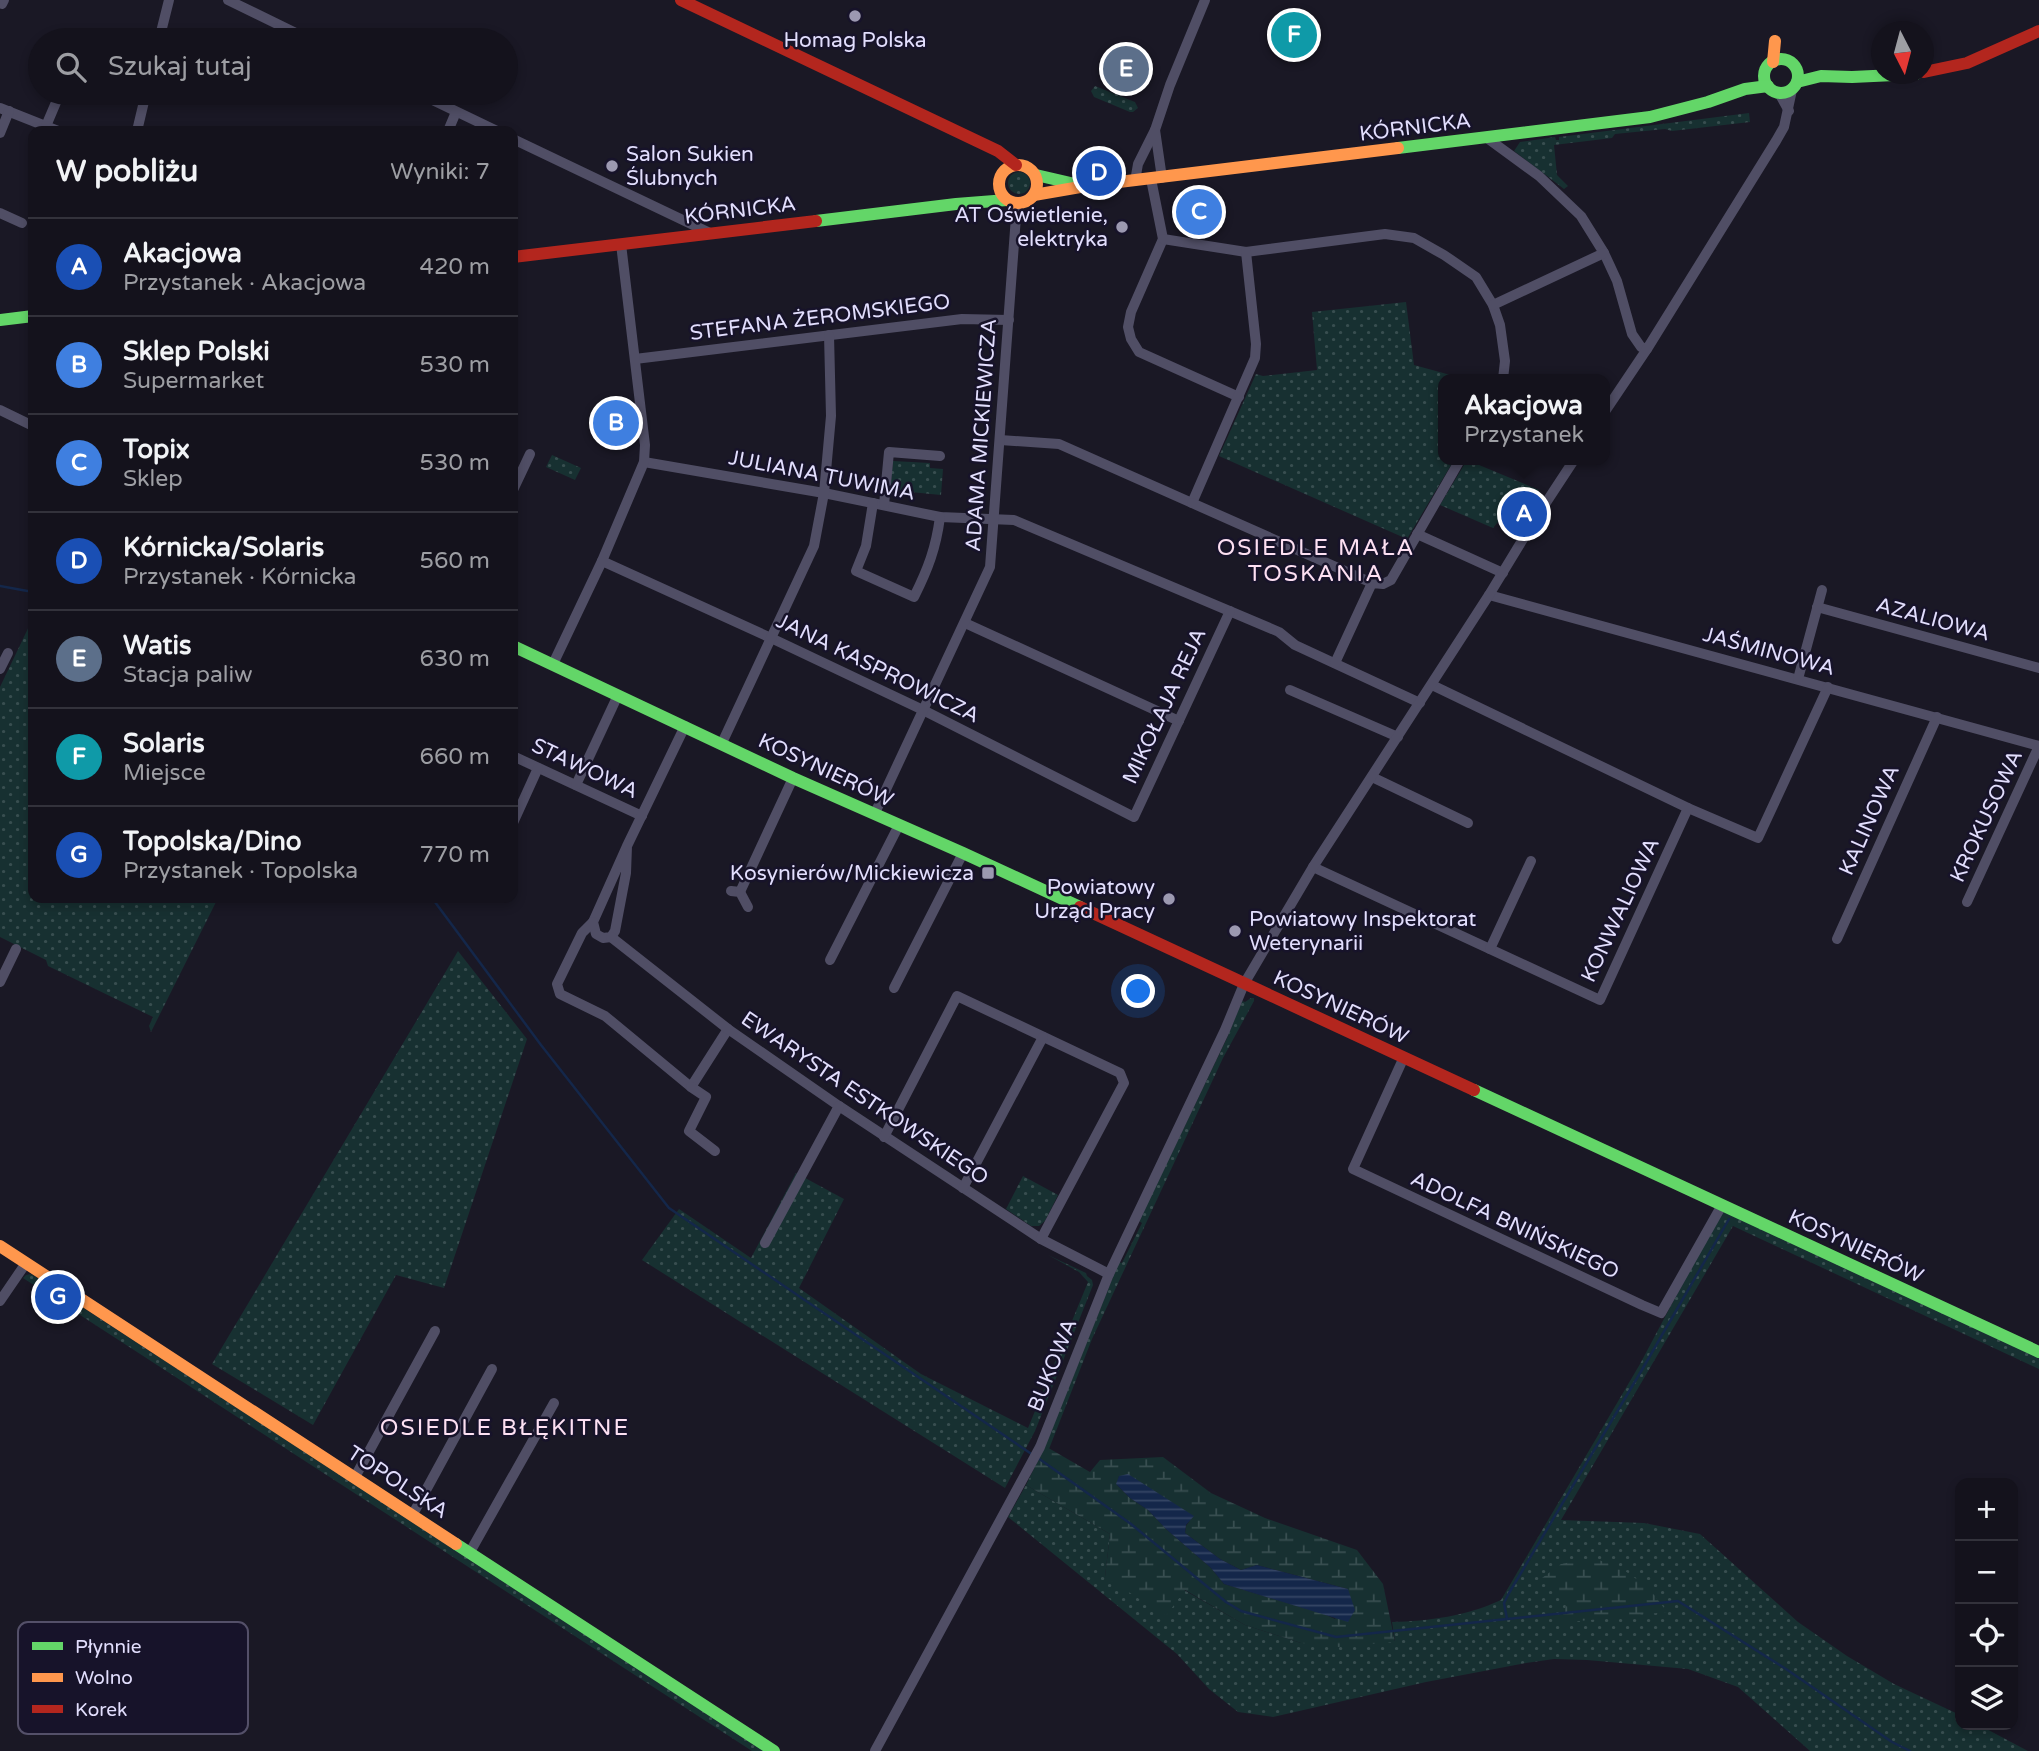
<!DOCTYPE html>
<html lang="pl">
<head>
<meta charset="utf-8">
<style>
  body { margin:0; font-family:"Varela Round",sans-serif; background:#212029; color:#f1f3f6 }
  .controls { position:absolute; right:21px; bottom:21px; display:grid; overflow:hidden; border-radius:14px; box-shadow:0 4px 10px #0003 }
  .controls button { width:63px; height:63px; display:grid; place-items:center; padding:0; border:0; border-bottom:2px solid #33323b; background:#14121c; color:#f1f3f6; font:35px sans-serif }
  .compass { position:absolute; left:1871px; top:21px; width:63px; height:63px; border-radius:50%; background:#14121c; box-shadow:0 4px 10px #0003; rotate:174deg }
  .you { position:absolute; left:1139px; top:992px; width:24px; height:24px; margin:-18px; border:5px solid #fff; border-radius:50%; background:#1a73e8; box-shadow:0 0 0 10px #1a73e833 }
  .badge { display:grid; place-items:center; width:46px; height:46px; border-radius:50%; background:#db2777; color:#fff; font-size:23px; font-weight:700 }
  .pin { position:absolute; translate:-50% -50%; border:4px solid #fff; box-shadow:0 2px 7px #0006 }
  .popup { position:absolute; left:1438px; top:374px; width:172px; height:91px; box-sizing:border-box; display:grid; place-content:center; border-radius:14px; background:#14121c; filter:drop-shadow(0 2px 5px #0005); font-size:23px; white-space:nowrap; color:#9d9ea3 }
  .popup b { font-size:26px; color:#f1f3f6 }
  .popup::after { content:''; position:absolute; left:50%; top:100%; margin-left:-14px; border:14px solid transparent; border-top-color:#14121c }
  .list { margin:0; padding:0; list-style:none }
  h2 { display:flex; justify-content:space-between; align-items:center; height:91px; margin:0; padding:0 28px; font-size:30px }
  h2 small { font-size:23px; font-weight:400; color:#9d9ea3 }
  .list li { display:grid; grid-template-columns:46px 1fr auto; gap:21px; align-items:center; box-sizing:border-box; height:98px; padding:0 28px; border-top:2px solid #33323b }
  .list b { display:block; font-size:26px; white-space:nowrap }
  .list p { margin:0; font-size:23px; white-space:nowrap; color:#9d9ea3 }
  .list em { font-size:23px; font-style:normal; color:#9d9ea3 }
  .icon { flex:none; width:38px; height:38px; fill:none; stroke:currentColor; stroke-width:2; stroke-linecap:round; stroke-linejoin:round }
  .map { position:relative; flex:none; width:2039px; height:1751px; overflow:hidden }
  .search { position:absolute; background:#14121c; box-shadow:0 4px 10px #0003; left:28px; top:28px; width:490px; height:77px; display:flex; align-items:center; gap:18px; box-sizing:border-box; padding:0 24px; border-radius:38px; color:#9d9ea3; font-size:26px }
  .panel { position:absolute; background:#14121c; box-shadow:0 4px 10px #0003; left:28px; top:126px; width:490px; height:777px; border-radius:14px }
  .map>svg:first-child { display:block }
</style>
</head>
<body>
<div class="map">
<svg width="2039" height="1751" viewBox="0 0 2039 1751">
  <defs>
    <pattern id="grass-dots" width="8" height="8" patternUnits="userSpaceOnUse" patternTransform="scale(1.75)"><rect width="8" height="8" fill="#173031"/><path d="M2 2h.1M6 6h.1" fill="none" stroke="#384e50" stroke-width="1.8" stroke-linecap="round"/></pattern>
    <pattern id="wetland-marsh" width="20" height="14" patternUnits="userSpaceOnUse" patternTransform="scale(1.75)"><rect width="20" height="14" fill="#173031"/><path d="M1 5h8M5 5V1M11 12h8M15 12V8" fill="none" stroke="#384e50"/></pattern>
    <pattern id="water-rules" width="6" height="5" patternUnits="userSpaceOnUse" patternTransform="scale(1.75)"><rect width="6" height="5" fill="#14274a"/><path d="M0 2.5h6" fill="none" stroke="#364665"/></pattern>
  </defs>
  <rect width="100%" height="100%" fill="#1a1825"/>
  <g fill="url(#grass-dots)">
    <polygon points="1095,86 1135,102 1138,108 1133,112 1130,112 1094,97 1091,91"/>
    <polygon points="1749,113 1750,122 1672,131 1665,129 1615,134 1612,138 1554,145 1557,175 1568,186 1564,189 1514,151 1520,142 1555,137 1556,140 1559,140 1559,137"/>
    <circle cx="1019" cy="183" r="11"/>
    <polygon points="1406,302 1414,365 1465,379 1444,379 1444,460 1454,460 1407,539 1219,456 1256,374 1263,376 1317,370 1312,312"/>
    <polygon points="552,455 581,468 575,480 546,467"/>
    <polygon points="1467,460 1539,490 1516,522 1502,517 1493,528 1440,505"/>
    <polygon points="893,461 930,463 930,468 943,469 941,495 890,490"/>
    <polygon points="33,618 33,898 218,898 151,1032 149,1026 153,1017 48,966 46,960 0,937 0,687"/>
    <polygon points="458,951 527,1039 444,1288 396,1275 313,1425 212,1364"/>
    <polygon points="1251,998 1254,998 1254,1001 1223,1058 1092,1339 1049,1449 1045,1446 1119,1262 1122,1263 1142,1223 1139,1221 1227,1038 1242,1001 1245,1002"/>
    <polygon points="796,1173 844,1199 799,1288 921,1374 1028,1428 1088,1282 1079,1272 1048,1255 1086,1273 1087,1276 1092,1280 1093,1285 1035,1431 1005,1488 642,1260 679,1209 751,1258"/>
    <polygon points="1023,1176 1058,1195 1045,1221 1039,1226 1031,1226 1006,1209"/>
    <path d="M1725,1211L2039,1356V1369L1733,1226L1561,1520L1644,1523L1700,1534L1798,1622L1847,1656L1894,1684L1960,1715V1725H1979L2028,1751H1810L1738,1687L1688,1669L1587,1660L1554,1659L1526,1663L1426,1682L1273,1717L1238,1712L1209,1689L1177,1654L1008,1517L1026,1485L1110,1534L1105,1577L1184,1590L1245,1625L1301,1643L1395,1641L1392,1622C1429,1621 1467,1616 1501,1600L1640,1364L1718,1217Z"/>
    <polygon points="31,1274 766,1751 752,1751 23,1278 26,1275"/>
  </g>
  <g fill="url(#wetland-marsh)" fill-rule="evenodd">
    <path d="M1045,1446L1090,1472L1100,1460L1163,1457L1211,1493L1265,1518L1357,1550L1383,1584L1395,1642L1339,1647L1301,1643L1245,1625L1185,1590L1166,1616L1105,1577L1110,1534L1026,1485ZM1119,1476L1144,1486L1193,1516L1186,1526L1185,1533L1220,1559L1241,1570L1257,1565L1348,1589L1335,1619L1324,1614L1224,1584L1211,1568L1166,1529L1148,1510L1130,1498L1117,1485Z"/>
    <polygon points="1593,1558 1621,1568 1649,1588 1667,1612 1561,1623 1566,1605 1542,1578 1561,1564"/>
  </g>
  <polygon fill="url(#water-rules)" points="1128,1474 1194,1516 1186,1525 1185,1533 1220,1559 1241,1570 1257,1565 1348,1589 1355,1610 1348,1622 1224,1584 1211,1568 1166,1529 1148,1510 1130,1498 1116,1484 1119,1476"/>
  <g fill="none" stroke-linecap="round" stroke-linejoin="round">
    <g stroke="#14274a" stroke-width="2.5">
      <polyline points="0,586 33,592"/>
      <polyline points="432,898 541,1045 669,1208 1033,1455"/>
      <polyline points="1038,1458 1131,1524 1226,1602 1241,1611 1336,1637 1678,1601 1786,1669 1892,1742 1910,1751"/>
      <polyline points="1507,1619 1504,1603 1509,1593 1643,1368 1729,1219"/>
    </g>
    <g stroke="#504e65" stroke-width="10">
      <polyline points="228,0 310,40"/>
      <polyline points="2,4 4,0"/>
      <polyline points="159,40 169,0"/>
      <polyline points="418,93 497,131"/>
      <polyline points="1779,93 1789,111"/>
      <polyline points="0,108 58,131"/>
      <polyline points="46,126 60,93"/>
      <polyline points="1155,130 1162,178"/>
      <polyline points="137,131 146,93"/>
      <polyline points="448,131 456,112"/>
      <polyline points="0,133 9,111"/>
      <polyline points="1487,138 1539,176 1581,216 1604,253 1617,281 1632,334 1641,347 1647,349"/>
      <polyline points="513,139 710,233"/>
      <polyline points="1151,179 1163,239 1131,312 1128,327 1131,339 1139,352 1239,397"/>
      <polyline points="1135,181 1138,164 1155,130 1170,85 1205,0"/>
      <polyline points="0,213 22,223"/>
      <polyline points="1163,239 1246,252 1385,234 1414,238 1444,255 1476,277 1493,305 1500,325 1505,361 1503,379"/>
      <polyline points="1493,305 1604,253"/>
      <polyline points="635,359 962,319 1009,320"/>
      <polyline points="0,410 33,426"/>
      <polyline points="1604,413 1647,349 1776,141 1784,127 1792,90"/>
      <polyline points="1000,440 1059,444 1192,503 1255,358 1256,344 1246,252"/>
      <polyline points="644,462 824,493 940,517 1014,520 1279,632 1295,645 1420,703"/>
      <polyline points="513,490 530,454"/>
      <path d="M873,503L866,546L856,571L914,597C928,569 936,548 940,517"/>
      <polyline points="1192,503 1372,583"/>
      <polyline points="884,505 889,452 940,456"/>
      <polyline points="1417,534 1503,573"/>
      <polyline points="602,561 771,638 923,710 1134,817 1230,611"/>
      <polyline points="1489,595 2039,746 1967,902"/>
      <polyline points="1817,607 2039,668"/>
      <polyline points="965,623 1179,721"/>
      <polyline points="1335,663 1372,583 1383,584 1391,580 1460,460"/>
      <polyline points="553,664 602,561 644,462 645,445 621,244"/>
      <polyline points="0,669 8,653"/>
      <polyline points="1798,679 1822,590"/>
      <polyline points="1290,690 1398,737"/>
      <polyline points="722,743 814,546 824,493 831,416 829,335"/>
      <polyline points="513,756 642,816"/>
      <polyline points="1372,777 1468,823"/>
      <polyline points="576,785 618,695"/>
      <polyline points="1688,808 1758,838 1828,687"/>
      <polyline points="875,813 990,567 1017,203"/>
      <polyline points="513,823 538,768"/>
      <polyline points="627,846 626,873 615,931 611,937 603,938 596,934 593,922 627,846 685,726"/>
      <polyline points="1313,867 1600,1000 1688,808 1432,685"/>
      <polyline points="731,891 740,892 748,907"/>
      <polyline points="740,892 793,778"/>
      <polyline points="593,922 582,933 557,984 560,994 605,1016 691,1087 728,1029"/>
      <polyline points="611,937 728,1029 839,1106 1041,1239 1109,1274"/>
      <polyline points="1837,939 1937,717"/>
      <polyline points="1490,949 1531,861"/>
      <polyline points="830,960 899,825"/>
      <polyline points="0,982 16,949"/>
      <polyline points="894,988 963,853"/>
      <polyline points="1404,1057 1353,1169 1642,1305 1661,1313 1722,1205"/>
      <polyline points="691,1087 706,1097 689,1131 715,1151"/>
      <polyline points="884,1137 957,996 1120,1073 1124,1083 1041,1239"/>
      <polyline points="963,1188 1043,1037"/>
      <polyline points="765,1243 839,1106"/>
      <polyline points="0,1301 26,1263"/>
      <polyline points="355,1477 435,1331"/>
      <polyline points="413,1514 492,1369"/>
      <polyline points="470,1552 554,1403"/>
      <polyline points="875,1751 1040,1447 1109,1274 1225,1030 1244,984 1313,867 1489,595 1534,521 1574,460"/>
    </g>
    <g stroke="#63d668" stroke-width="12">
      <circle cx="1781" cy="76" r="17"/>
      <polyline points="1797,82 1821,76 1852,77 1916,74"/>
      <polyline points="1398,148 1650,117 1708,102 1745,89 1768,86"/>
      <polyline points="1036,175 1075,184"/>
      <polyline points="816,221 956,204 1007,200"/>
      <polyline points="0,320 33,316"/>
      <polyline points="513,646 793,778 963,853 1080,907"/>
      <polyline points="1474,1090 2039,1352"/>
      <polyline points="456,1544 774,1751"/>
    </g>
    <g stroke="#ff974d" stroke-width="12">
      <polyline points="1773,62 1775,41"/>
      <circle cx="1018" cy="184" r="19"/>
      <polyline points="1034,195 1086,186 1398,148"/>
      <polyline points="0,1246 456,1544"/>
    </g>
    <g stroke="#b3261e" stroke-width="12">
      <polyline points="681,0 998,151 1016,165"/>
      <polyline points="1924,72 1967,63 2039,31"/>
      <polyline points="513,257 816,221"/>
      <polyline points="1080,907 1474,1090"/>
    </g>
  </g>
  <g fill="#9c99b1" stroke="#17132a" stroke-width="2.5">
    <circle cx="855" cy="16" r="7"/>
    <circle cx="612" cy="166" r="7"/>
    <circle cx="1122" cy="227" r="7"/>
    <rect x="981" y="866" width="14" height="14" rx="3.5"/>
    <circle cx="1169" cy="899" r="7"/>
    <circle cx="1235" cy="931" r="7"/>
  </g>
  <g text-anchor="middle" stroke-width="5" stroke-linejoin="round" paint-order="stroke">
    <g font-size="21" fill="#e2defd" stroke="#17132a" text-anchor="end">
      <text x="855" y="47" text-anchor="middle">Homag Polska</text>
      <text x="626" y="161" text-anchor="start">Salon Sukien<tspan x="626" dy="24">Ślubnych</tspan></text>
      <text x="1108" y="222">AT Oświetlenie,<tspan x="1108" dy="24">elektryka</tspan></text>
      <text x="974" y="880">Kosynierów/Mickiewicza</text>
      <text x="1155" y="894">Powiatowy<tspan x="1155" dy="24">Urząd Pracy</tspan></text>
      <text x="1249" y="926" text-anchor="start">Powiatowy Inspektorat<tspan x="1249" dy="24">Weterynarii</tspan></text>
    </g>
    <g font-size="21" fill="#e2defd" stroke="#17132a">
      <text transform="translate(1415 127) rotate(-7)" y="7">KÓRNICKA</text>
      <text transform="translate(740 210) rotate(-7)" y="7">KÓRNICKA</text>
      <text transform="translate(820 317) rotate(-7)" y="7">STEFANA ŻEROMSKIEGO</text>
      <text transform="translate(981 435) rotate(-86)" y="7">ADAMA MICKIEWICZA</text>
      <text transform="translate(822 475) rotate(11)" y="7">JULIANA TUWIMA</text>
      <text transform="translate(1933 619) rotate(15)" y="7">AZALIOWA</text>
      <text transform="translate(1769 651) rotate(15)" y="7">JAŚMINOWA</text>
      <text transform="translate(878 668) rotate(26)" y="7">JANA KASPROWICZA</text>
      <text transform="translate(1164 706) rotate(-65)" y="7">MIKOŁAJA REJA</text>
      <text transform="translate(585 768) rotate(25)" y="7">STAWOWA</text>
      <text transform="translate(826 770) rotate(25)" y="7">KOSYNIERÓW</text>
      <text transform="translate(1986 816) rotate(-65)" y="7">KROKUSOWA</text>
      <text transform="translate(1869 820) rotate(-66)" y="7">KALINOWA</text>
      <text transform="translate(1620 910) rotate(-65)" y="7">KONWALIOWA</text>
      <text transform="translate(1341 1007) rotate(25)" y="7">KOSYNIERÓW</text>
      <text transform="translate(865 1098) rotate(34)" y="7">EWARYSTA ESTKOWSKIEGO</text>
      <text transform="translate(1515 1225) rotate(25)" y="7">ADOLFA BNIŃSKIEGO</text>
      <text transform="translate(1856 1246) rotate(25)" y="7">KOSYNIERÓW</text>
      <text transform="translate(1052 1365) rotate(-68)" y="7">BUKOWA</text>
      <text transform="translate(398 1482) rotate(33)" y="7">TOPOLSKA</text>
    </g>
    <g font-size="23" letter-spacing="2" fill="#fde0f2" stroke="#17132a">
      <text x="1316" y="555">OSIEDLE MAŁA<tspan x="1316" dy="26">TOSKANIA</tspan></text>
      <text x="505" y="1435">OSIEDLE BŁĘKITNE</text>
    </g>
  </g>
  <rect x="18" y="1622" width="230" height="112" rx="10" fill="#17132a" stroke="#545069" stroke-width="2"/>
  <rect x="32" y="1642" width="31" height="8" fill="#63d668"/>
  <rect x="32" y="1673" width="31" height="9" fill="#ff974d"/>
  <rect x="32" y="1705" width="31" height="8" fill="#b3261e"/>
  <g font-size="19" fill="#e2defd">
    <text x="75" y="1653">Płynnie</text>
    <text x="75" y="1684">Wolno</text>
    <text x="75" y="1716">Korek</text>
  </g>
</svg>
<div class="controls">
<button>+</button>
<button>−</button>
<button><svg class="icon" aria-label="locate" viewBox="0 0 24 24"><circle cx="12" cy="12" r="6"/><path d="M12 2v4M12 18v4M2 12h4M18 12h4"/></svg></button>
<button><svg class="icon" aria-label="layers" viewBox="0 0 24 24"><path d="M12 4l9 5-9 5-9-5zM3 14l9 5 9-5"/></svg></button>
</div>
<svg class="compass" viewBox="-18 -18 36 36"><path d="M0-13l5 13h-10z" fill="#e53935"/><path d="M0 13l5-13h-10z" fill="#9d9ea3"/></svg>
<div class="you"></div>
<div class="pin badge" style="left:1524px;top:514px;background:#1a4fb4">A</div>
<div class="popup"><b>Akacjowa</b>Przystanek</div>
<div class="pin badge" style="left:616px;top:423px;background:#3f7fe0">B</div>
<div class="pin badge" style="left:1199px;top:212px;background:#3f7fe0">C</div>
<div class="pin badge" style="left:1099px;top:173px;background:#1a4fb4">D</div>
<div class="pin badge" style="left:1126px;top:69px;background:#5c6f8a">E</div>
<div class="pin badge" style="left:1294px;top:35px;background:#0f9aa8">F</div>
<div class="pin badge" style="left:58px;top:1297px;background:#1a4fb4">G</div>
<div class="search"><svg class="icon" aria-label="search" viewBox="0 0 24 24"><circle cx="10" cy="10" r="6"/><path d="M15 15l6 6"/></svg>Szukaj tutaj</div>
<section class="panel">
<h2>W pobliżu<small>Wyniki: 7</small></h2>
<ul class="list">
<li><span class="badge" style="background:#1a4fb4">A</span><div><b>Akacjowa</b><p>Przystanek · Akacjowa</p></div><em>420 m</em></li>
<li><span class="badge" style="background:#3f7fe0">B</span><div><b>Sklep Polski</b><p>Supermarket</p></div><em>530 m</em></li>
<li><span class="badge" style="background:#3f7fe0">C</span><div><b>Topix</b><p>Sklep</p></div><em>530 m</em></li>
<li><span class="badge" style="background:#1a4fb4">D</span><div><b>Kórnicka/Solaris</b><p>Przystanek · Kórnicka</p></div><em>560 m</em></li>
<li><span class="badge" style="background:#5c6f8a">E</span><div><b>Watis</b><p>Stacja paliw</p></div><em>630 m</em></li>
<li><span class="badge" style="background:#0f9aa8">F</span><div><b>Solaris</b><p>Miejsce</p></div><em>660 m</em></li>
<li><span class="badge" style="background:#1a4fb4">G</span><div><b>Topolska/Dino</b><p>Przystanek · Topolska</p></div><em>770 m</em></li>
</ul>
</section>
</div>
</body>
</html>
